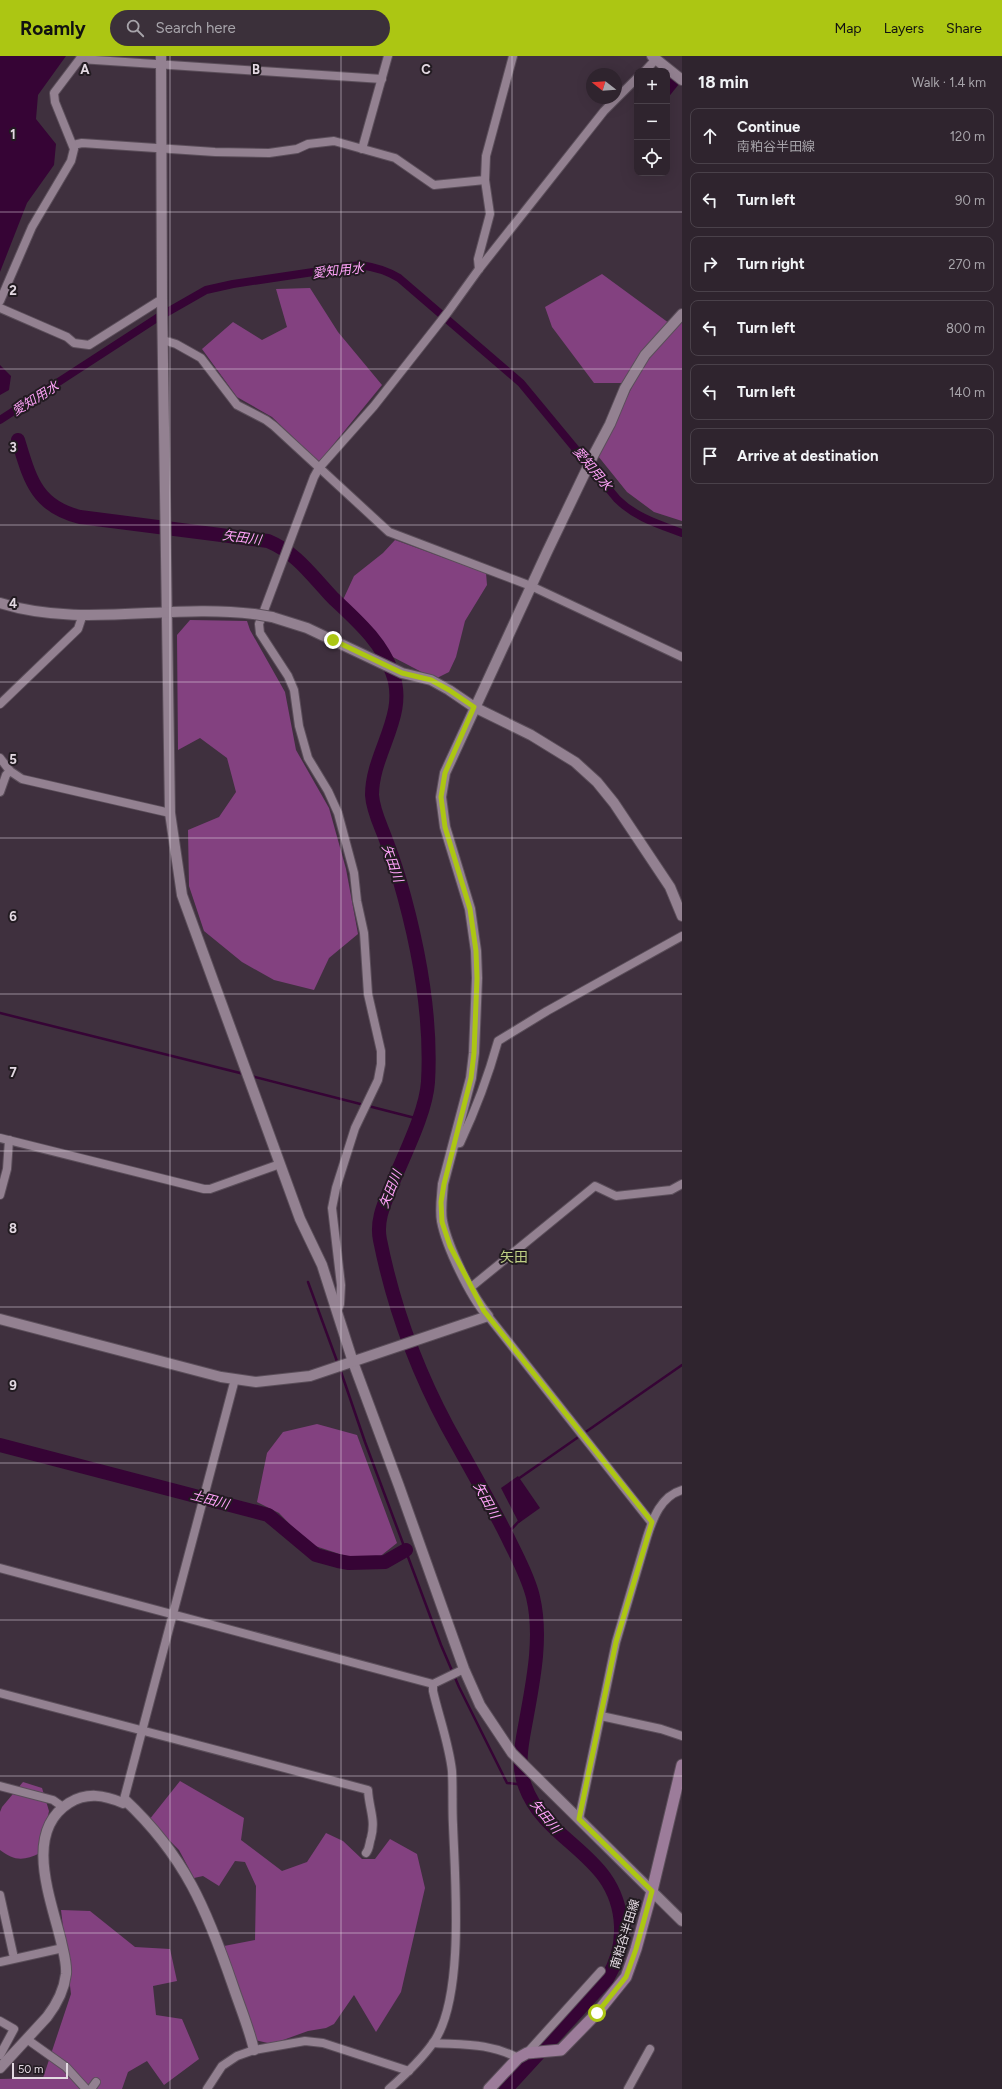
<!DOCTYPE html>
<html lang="en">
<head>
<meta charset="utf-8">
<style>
  body { margin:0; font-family:Figtree,"Noto Sans JP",sans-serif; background:#3b303a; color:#f1f3f6 }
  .controls { position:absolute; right:12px; top:12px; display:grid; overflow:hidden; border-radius:8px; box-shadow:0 4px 16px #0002 }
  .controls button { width:36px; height:36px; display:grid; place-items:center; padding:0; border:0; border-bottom:1px solid #4a414a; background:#2f242e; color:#f1f3f6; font:20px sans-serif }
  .compass { position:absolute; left:586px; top:12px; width:36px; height:36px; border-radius:50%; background:#2f242e; box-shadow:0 4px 16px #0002; rotate:287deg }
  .scale { position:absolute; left:12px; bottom:10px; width:56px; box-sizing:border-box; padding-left:4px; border:2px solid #e3d9e2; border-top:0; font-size:11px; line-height:14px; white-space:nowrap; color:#e3d9e2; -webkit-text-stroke:3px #221b21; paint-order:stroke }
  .stop { position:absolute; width:12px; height:12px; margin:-9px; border:3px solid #acc613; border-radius:50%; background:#fff }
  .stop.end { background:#acc613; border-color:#fff; box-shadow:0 1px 4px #0008 }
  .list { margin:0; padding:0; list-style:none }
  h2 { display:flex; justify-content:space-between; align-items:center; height:52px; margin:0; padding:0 16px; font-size:17px }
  h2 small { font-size:13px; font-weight:400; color:#a7a4aa }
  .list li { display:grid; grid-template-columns:26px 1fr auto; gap:12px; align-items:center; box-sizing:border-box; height:56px; margin:0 8px 8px; padding:0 8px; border:1px solid #4a414a; border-radius:8px }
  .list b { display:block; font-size:15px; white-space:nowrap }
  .list p { margin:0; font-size:13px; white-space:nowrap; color:#a7a4aa }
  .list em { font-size:13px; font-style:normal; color:#a7a4aa }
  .icon { flex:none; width:22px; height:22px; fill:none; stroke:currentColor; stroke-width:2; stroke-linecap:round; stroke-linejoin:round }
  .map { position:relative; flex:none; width:682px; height:2033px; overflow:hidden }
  header { display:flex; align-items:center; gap:24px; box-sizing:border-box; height:56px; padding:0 20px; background:#acc613; color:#111 }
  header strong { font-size:19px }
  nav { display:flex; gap:22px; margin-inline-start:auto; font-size:14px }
  .search { width:280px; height:36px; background:#3b303a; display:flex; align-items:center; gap:10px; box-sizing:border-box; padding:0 14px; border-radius:22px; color:#a7a4aa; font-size:15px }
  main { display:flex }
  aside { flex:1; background:#2f242e }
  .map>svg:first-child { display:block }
</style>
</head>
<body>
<header>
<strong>Roamly</strong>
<div class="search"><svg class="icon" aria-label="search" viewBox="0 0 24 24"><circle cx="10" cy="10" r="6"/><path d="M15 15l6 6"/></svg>Search here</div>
<nav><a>Map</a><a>Layers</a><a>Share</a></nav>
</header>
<main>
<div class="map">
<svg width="682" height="2033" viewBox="0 0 682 2033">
  <rect width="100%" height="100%" fill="#3f303e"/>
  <g fill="#834180">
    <polygon points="602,218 673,270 682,262 682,465 654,456 627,436 598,400 634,327 594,327 552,271 545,251"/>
    <polygon points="310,232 338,276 382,329 319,406 272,361 237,341 202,293 233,266 262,284 287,271 276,233"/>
    <polygon points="395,484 486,517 487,529 465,565 456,601 449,616 435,623 389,599 371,573 342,546 354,520 383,497"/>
    <polygon points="190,564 247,565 250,574 285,636 296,694 329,752 346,813 358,878 329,902 314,934 274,924 242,906 204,875 189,830 188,774 219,761 236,736 227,702 200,682 178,694 177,579"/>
    <polygon points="317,1368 357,1379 397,1487 378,1502 352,1502 309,1488 279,1457 257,1446 267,1397 283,1376"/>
    <polygon points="180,1725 244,1762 241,1784 282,1815 307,1806 326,1777 343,1785 362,1803 375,1803 390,1783 417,1798 425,1832 401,1936 376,1976 354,1939 334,1968 326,1972 308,1975 272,1988 255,1984 224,1890 255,1884 256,1830 245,1806 235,1805 219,1830 203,1820 194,1822 179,1794 149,1764"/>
    <path d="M23,1726L42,1732L49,1755L40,1797C24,1805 14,1805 0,1794V1756L2,1751Z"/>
    <polygon points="61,1854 90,1855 135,1891 170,1893 177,1925 153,1930 156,1959 182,1963 199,2003 164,2029 147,2005 128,2016 122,2033 0,2033 0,2023 43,2022 71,1938"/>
  </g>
  <g fill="#360435">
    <polygon points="0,0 66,0 38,39 36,63 56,88 54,109 27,147 0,216"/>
    <polygon points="667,19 679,28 667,43"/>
    <polygon points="0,309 11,320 9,334 0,339"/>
    <polygon points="518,1420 540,1452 519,1467 501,1432"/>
  </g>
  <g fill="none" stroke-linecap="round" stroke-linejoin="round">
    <g stroke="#360435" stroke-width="2.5">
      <polyline points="0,957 244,1018"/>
      <polyline points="251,1020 419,1063"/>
      <polyline points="308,1226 338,1308"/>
      <polyline points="340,1313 365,1386 441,1589 459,1631 507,1727 525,1729"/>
      <polyline points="518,1423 682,1309"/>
      <polyline points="506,1479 520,1464"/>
    </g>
    <path stroke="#360435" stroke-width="8" d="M0,364L157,262L206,234L233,228L360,209C375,211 386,214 399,222L521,327L617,443C635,461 658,468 682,477"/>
    <g stroke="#360435" stroke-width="14">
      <path d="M18,384C30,423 36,450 80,461L268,485C297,497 312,520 333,542C356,564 381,585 392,616C409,659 372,696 372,739C373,755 381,770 386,784C391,797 395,809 399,822C418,887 432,958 428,1026C426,1057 403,1101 391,1131C384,1148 376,1165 380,1184C393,1249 416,1312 447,1370C468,1408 489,1444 508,1482C517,1501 528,1520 533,1541C542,1579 534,1621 527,1659C523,1683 516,1706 525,1730C546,1788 618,1798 621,1870C622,1890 617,1906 607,1923L506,2033"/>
      <polyline points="0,1389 268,1459 316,1499 338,1505 349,1507 385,1506 406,1494"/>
    </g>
    <g stroke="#5b4e5a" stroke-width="10">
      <g id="minor">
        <polyline points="80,3 382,23"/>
        <polyline points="645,15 656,3"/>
        <polyline points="73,89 82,87 215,96 269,97 297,93 308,88 334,85 395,102 434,129 485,124"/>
        <polyline points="362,93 388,0"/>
        <polyline points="479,213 478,203 490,158 485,124 486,100 513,0"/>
        <polyline points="0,245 32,171 71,105 74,93 55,46 54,37 82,0"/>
        <polyline points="0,252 67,281 74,287 89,289 162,243"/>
        <polyline points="163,284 176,288 201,302 237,349 266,364 274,370 389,476 531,530 682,601"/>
        <polyline points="0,648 78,573 83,558"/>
        <polyline points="0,702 10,715 22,723 170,757"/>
        <polyline points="0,736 6,719 10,715"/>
        <polyline points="0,1082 204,1133 210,1133 280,1108"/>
        <path d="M454,1088L460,1087C476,1053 488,1021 498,985L547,955L682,880"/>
        <polyline points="0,1139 7,1113 9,1084"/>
        <polyline points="470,1232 595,1130 616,1140 671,1134 682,1128"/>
        <polyline points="337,1256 340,1248 341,1229 332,1152 336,1132 355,1072 378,1024 381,1008 381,995 368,938 364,877 357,845 354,817 338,757 328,735 308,702 299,670 294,634 288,620 260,577 259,568 314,421 319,412 374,350 448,256 479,213 604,55 637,22"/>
        <polyline points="488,1260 651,1466"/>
        <polyline points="0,1512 433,1628 464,1613"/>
        <path d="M0,1637L368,1734C369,1753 376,1763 371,1782C369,1787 370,1792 366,1797"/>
        <polyline points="601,1660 661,1673 682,1680"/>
        <polyline points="0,1730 53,1744 63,1751"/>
        <polyline points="123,1747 235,1323"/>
        <path d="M579,1763L616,1586L647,1481C653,1462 661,1440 682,1434"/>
        <polyline points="0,1839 14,1902"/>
        <polyline points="0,1906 63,1892"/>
        <polyline points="0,1965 14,1973 0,1999"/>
        <polyline points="28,1984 66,2011 86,2033"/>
        <path d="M433,1987C465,1989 489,1987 518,2002"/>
        <polyline points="527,1997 601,1915"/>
        <polyline points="91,2033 96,2026"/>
        <polyline points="207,2033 222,2010 237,2000 254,1994 305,1985 323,1987 409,2015"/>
        <path d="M389,2033C405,2019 421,2004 433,1987C465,1943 455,1824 453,1769C452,1751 453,1733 452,1715C449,1688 439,1661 433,1635V1628"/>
        <polyline points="628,2033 650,1993"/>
      </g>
    </g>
    <g stroke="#5b4e5a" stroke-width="12">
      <g id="tertiary">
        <polyline points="161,0 162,243 170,757 182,839 300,1163 322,1209 353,1306 399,1430 464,1613 480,1649 512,1697 682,1865"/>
        <polyline points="652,0 682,24"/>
        <path d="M0,547C82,573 170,547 254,558"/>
        <polyline points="272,561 307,572 402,617 431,624 449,634 474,651 531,679 575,706 597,726 614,747 670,831 682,860"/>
        <path d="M0,1263L221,1321L256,1326L310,1320L488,1260C471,1240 447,1191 442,1165C440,1153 442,1141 443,1128L471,1022L474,997L477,922L476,895L470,853L445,771L441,741L445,717L547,496L593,400L610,368L625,332L645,299L682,258"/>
        <path d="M0,2012L47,1961C57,1948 64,1935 66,1918C67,1907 63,1895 61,1885C51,1843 23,1776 69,1747C87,1736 104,1739 123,1747L125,1744C185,1800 207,1854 233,1930C240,1951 249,1972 254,1994"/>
      </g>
    </g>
    <g stroke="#5b4e5a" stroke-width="13">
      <polyline id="secondary" points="489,2033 518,2002 527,1997 561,1994 597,1957 626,1921 636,1893 652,1835 682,1709"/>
    </g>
    <use href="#minor" stroke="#938191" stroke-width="8"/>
    <use href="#tertiary" stroke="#938191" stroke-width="10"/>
    <use href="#secondary" stroke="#9c7c9a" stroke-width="11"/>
    <g stroke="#5b4e5a" stroke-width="12" stroke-linecap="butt">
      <polyline id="tertiary-bridge" points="254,558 272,561"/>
    </g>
    <use href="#tertiary-bridge" stroke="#938191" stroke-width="10"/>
  </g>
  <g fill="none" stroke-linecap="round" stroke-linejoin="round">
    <polyline stroke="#acc613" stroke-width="5" points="333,584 402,617 431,624 449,634 474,651 445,717 441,741 445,771 470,853 476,895 477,922 474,997 471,1022 444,1128 441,1146 442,1166 450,1190 484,1255 652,1466 616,1586 579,1763 652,1835 636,1893 626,1921 597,1957"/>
  </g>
  <path fill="none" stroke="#e3d9e2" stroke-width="1" stroke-opacity="0.55" d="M170,0V2033M341,0V2033M512,0V2033M0,156H682M0,313H682M0,469H682M0,626H682M0,782H682M0,938H682M0,1095H682M0,1251H682M0,1407H682M0,1564H682M0,1720H682M0,1877H682"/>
  <g text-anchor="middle" stroke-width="4" stroke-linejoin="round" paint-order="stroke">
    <g font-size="12" fill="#e3d9e2" stroke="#221b21">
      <text transform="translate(625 1878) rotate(-73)" y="4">南粕谷半田線</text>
    </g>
    <g font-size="13" font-style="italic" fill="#ffa2f9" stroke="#221b21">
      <text transform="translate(338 214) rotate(-6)" y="5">愛知用水</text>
      <text transform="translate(35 342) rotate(-32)" y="5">愛知用水</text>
      <text transform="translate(593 412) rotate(50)" y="5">愛知用水</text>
      <text transform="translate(242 481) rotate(8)" y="5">矢田川</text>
      <text transform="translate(393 807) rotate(71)" y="5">矢田川</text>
      <text transform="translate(390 1133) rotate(-68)" y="5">矢田川</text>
      <text transform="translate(210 1443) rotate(15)" y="5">土田川</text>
      <text transform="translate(487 1444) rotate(61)" y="5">矢田川</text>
      <text transform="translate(546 1760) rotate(51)" y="5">矢田川</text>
    </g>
    <g font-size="14" fill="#bfd084" stroke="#221b21">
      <text x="514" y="1206">矢田</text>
    </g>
  </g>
  <g font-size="13" text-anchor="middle" font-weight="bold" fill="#e3d9e2" stroke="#221b21" stroke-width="4" stroke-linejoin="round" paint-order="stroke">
    <text x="85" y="18">A</text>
    <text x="256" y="18">B</text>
    <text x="426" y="18">C</text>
    <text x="13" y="83">1</text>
    <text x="13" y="239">2</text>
    <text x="13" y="396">3</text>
    <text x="13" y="552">4</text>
    <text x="13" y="708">5</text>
    <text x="13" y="865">6</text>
    <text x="13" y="1021">7</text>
    <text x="13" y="1177">8</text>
    <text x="13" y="1334">9</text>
  </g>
</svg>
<div class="controls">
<button>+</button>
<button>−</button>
<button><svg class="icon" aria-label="locate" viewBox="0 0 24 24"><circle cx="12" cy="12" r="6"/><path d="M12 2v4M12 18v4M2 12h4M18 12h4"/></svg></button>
</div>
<svg class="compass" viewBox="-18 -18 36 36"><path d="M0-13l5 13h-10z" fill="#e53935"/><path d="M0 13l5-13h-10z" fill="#a7a4aa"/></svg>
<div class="scale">50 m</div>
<div class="stop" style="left:597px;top:1957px"></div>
<div class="stop end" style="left:333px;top:584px"></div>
</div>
<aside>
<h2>18 min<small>Walk · 1.4 km</small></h2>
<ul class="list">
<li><svg class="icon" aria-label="ahead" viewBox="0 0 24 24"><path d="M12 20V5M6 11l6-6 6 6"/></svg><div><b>Continue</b><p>南粕谷半田線</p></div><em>120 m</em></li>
<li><svg class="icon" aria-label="left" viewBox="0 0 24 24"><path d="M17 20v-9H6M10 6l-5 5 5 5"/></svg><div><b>Turn left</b></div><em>90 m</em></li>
<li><svg class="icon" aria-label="right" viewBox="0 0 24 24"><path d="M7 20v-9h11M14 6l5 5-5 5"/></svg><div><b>Turn right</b></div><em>270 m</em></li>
<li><svg class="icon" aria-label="left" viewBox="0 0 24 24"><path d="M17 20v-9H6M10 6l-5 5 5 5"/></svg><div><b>Turn left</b></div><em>800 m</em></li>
<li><svg class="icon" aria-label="left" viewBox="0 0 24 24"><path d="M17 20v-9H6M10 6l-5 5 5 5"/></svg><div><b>Turn left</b></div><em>140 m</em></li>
<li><svg class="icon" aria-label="arrive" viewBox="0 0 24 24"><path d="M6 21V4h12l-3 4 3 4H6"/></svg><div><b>Arrive at destination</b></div></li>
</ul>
</aside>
</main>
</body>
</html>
